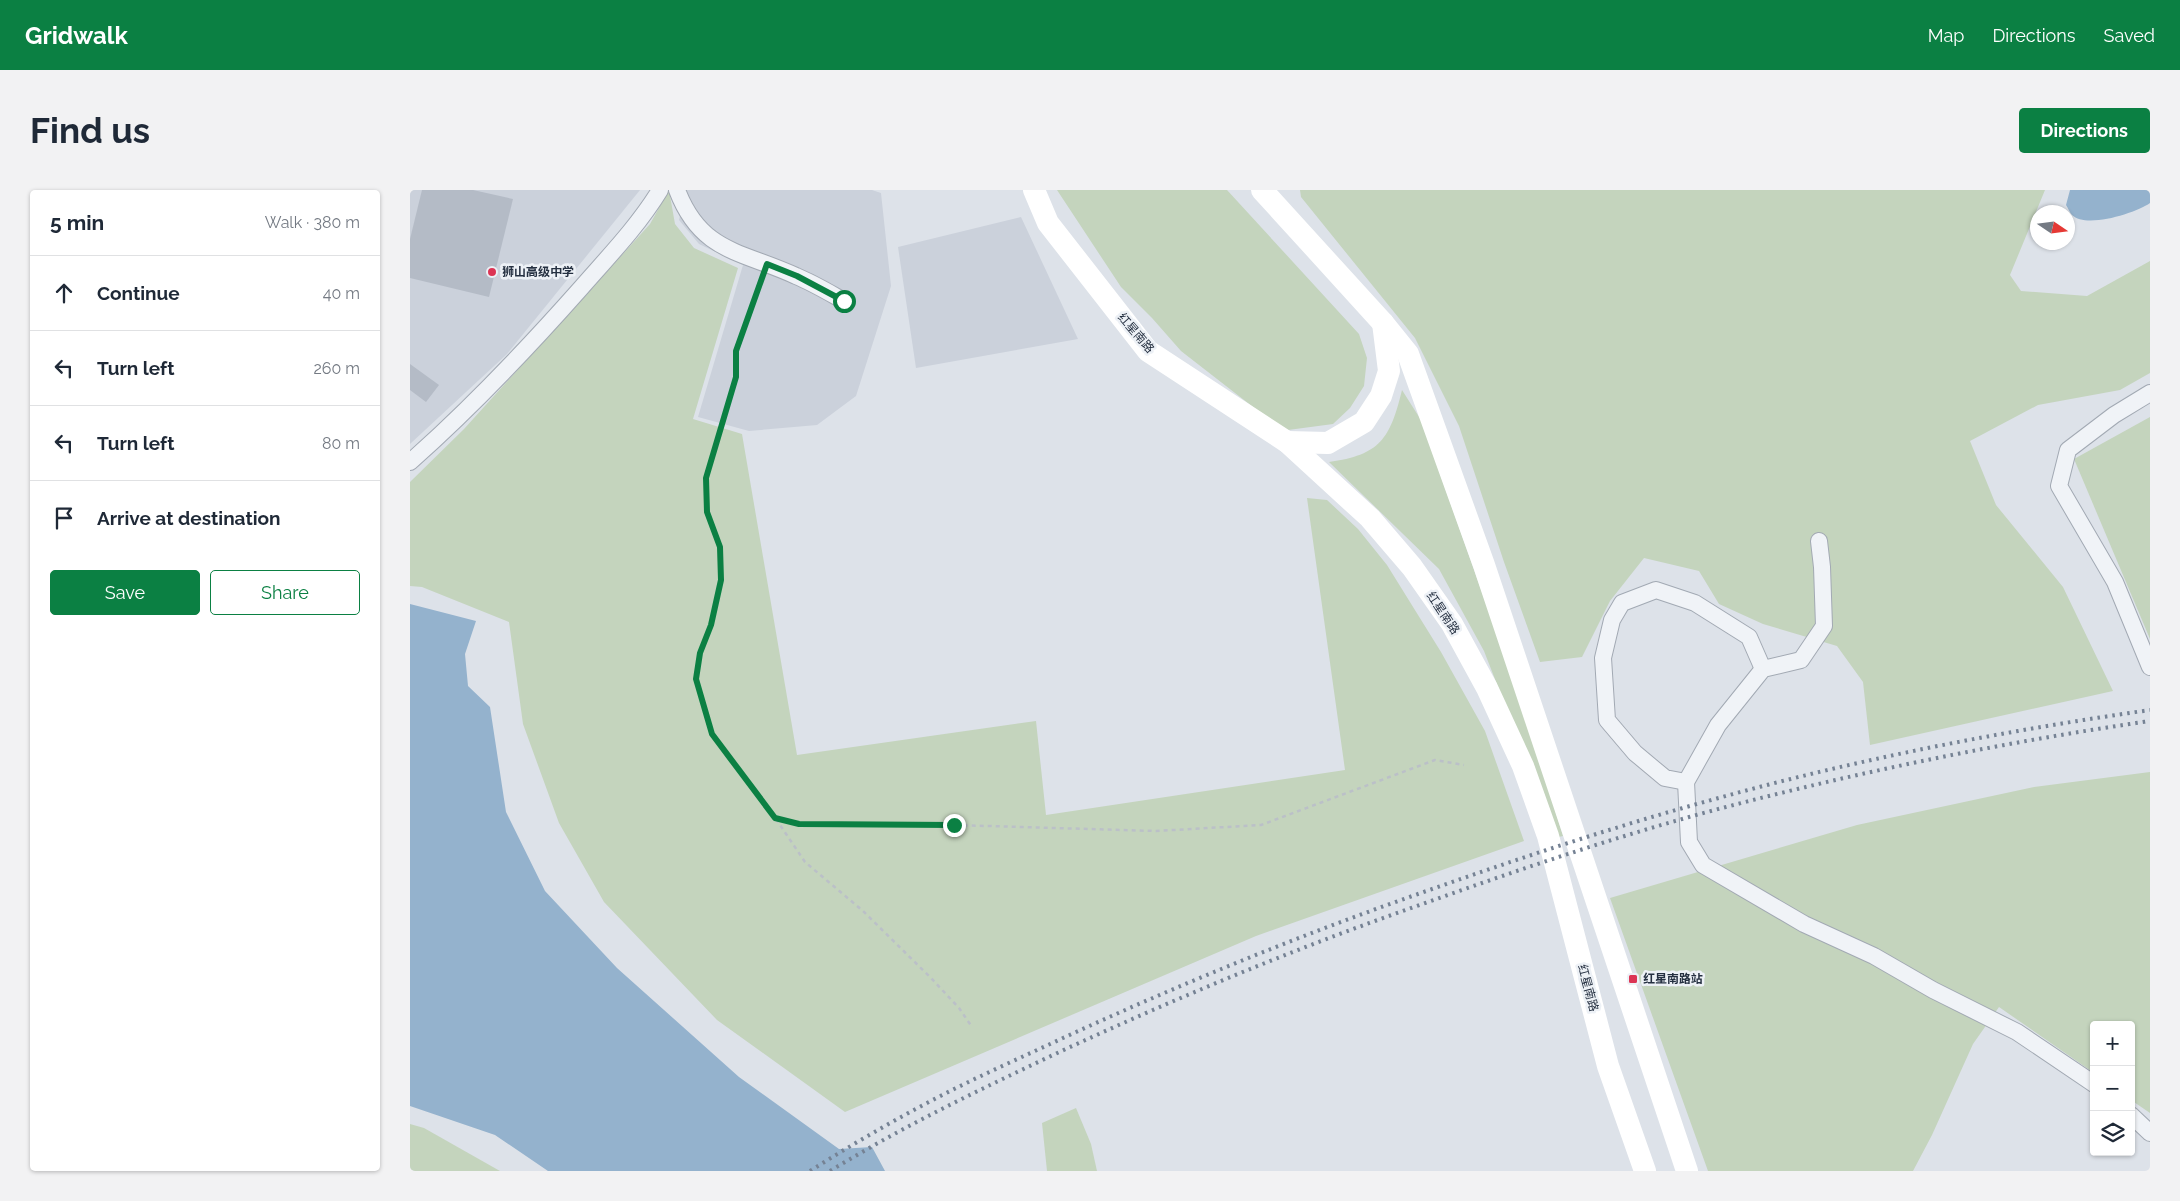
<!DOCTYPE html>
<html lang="en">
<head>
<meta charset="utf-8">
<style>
  body { margin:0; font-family:Raleway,"Noto Sans SC",sans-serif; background:#f2f2f3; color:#1f2937 }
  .controls { position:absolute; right:15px; bottom:15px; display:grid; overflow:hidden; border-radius:5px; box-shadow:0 1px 4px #0004 }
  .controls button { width:45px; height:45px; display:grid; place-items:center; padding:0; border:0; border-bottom:1px solid #e0e1e3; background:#fff; color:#1f2937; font:25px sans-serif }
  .compass { position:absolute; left:1620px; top:15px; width:45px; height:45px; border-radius:50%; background:#fff; box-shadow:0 1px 4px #0004; rotate:103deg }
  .stop { position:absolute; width:15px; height:15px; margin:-11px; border:4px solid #0b8043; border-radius:50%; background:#fff }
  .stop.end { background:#0b8043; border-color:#fff; box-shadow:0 1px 5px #0008 }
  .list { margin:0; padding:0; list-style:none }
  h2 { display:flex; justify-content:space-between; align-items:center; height:65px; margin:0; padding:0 20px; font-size:21px }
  h2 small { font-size:16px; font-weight:400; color:#747a83 }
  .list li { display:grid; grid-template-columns:32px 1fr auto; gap:15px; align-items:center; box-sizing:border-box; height:75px; padding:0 20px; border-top:1px solid #e0e1e3 }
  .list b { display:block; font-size:19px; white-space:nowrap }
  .list em { font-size:16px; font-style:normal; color:#747a83 }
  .actions { display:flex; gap:10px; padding:15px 20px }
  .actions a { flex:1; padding:11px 0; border:1px solid #0b8043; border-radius:5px; text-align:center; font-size:18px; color:#0b8043 }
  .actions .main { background:#0b8043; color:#fff }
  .icon { flex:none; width:28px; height:28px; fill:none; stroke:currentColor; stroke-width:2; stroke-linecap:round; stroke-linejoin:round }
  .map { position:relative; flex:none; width:1740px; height:981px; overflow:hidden; border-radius:5px }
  header { display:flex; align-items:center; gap:30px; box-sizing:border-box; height:70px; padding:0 25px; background:#0b8043; color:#fff }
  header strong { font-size:24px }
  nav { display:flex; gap:28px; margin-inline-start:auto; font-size:18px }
  .intro { display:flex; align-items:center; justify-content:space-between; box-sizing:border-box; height:120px; padding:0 30px }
  h1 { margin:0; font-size:35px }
  .button { padding:12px 22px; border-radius:5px; background:#0b8043; color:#fff; font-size:18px; font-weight:700 }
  main { display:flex; gap:30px; padding:0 30px }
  aside { flex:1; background:#fff; border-radius:5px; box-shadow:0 1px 4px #0004 }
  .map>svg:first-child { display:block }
</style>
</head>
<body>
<header>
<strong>Gridwalk</strong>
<nav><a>Map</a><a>Directions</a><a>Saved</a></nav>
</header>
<div class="intro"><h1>Find us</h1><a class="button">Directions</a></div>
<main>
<aside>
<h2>5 min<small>Walk · 380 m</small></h2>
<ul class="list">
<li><svg class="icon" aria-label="ahead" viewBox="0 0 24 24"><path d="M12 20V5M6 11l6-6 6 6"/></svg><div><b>Continue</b></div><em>40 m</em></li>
<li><svg class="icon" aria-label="left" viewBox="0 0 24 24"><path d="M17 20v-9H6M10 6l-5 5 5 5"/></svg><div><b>Turn left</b></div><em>260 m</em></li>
<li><svg class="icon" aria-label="left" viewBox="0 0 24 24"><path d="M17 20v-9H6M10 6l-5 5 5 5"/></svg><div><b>Turn left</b></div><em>80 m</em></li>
<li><svg class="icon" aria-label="arrive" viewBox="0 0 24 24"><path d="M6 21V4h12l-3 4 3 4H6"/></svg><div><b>Arrive at destination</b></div></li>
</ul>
<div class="actions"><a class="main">Save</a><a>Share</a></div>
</aside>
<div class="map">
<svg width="1740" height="981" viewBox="0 0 1740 981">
  <rect width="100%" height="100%" fill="#dde2e9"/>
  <g fill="#cbd1db">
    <polygon points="0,0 230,0 97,164 0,254"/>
    <polygon points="276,0 462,0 471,3 481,96 446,206 407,235 339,241 288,227 333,75 289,54 269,30"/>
    <polygon points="611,27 668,149 506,178 488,57"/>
  </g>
  <g fill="#c4d4bd">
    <polygon points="259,0 265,34 284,58 328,78 283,229 332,244 387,565 626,531 636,625 935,580 897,308 917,310 948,339 977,375 1031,462 1075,541 1114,651 846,746 435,922 307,830 194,712 149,633 113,534 99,432 12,397 0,396 0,292 54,239 240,34"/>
    <polygon points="647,0 817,0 949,144 957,168 954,196 940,218 923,234 878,240 865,234 771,161 742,128 711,97"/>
    <polygon points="890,0 1635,0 1600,85 1611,101 1677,106 1740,71 1740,183 1710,200 1628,215 1560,251 1586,315 1653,397 1703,501 1460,555 1453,492 1427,456 1353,434 1309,414 1289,381 1234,368 1200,411 1172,467 1130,472 1094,372 1049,236 1005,148 891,7"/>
    <path d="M992,200L1011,230L1120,538L1153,646L1144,648L1111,556L1074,461L1029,379L919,272C970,265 980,249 992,200Z"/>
    <polygon points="1740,227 1740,449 1664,269"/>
    <polygon points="1740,582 1740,923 1721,910 1721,835 1684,835 1684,883 1589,817 1563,854 1522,945 1503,981 1298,981 1200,708 1447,635 1624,597"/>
    <polygon points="666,918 681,954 687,981 637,981 632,933"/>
    <polygon points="0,934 14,938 90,981 0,981"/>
  </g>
  <g fill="#94b2cd">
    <path d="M1660,0H1740V13C1726,23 1676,39 1662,25C1660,23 1658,18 1656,15Z"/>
    <polygon points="0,414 66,431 55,464 58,496 80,517 96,622 135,701 207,778 329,887 429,959 462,957 475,981 138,981 85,945 0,916"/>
  </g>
  <g fill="#b4bbc6">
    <polygon points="12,0 63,0 103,9 79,107 0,88 0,49"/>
    <polygon points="0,174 29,195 16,212 0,200"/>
  </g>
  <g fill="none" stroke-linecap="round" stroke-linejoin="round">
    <g stroke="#a2a9b3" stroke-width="18">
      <g id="minor">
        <path d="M267,0C291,63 332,61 386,86C403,93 418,102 434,111"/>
        <polyline points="1740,203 1704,225 1658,260 1649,296 1705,392 1740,477"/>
        <path d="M0,272C61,218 117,159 171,98C199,66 228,36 250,0"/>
        <polyline points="1409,351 1412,377 1414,436 1391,470 1353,479 1308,535 1276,592 1279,652 1293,675 1394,734 1464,766 1523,800 1607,842 1684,894"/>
        <polyline points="1276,592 1255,588 1225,563 1197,530 1193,468 1202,430 1212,413 1246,400 1285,413 1339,447 1353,479"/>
        <polyline points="1721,925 1740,943"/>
      </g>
    </g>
    <g stroke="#bbc0c8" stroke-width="2.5" stroke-dasharray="4 4" stroke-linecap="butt">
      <polyline points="352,87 326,161 326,187 296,288 297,322 310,357 311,390 301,435 290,463 287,489 302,544 365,628 389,634 544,635 746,641 851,635 1025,570 1054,575"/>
      <polyline points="366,629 395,672 453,721 521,788 549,818 562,837"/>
    </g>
    <use href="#minor" stroke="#f0f3f7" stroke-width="16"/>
    <g stroke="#fff" stroke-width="22">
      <polyline points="624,0 638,33 738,161 877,252 960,328 1002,377 1042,434 1077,498 1113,576 1138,646 1198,876 1235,981"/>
      <polyline points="852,0 973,133 998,164 1074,375 1277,981"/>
      <polyline points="877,252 918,253 954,232 971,206 979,181 973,133"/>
    </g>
    <g stroke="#758294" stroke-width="4" stroke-dasharray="2.5 5" stroke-linecap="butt">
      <path d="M400,981C438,957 477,934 517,913C562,889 608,869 653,848C764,797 876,751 991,710C1095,673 1199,638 1305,609C1448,569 1593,541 1740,520"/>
      <path d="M420,981C497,934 577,896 658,858C767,808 877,762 990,722C1096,684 1203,647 1312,618C1453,581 1595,552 1740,531"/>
    </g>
  </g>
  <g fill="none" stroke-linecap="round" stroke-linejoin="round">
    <polyline stroke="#0b8043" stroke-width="6" points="434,111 387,86 357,74 326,161 326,187 296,288 297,322 310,357 311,390 301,435 290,463 286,489 302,544 365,628 389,634 544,635"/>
  </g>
  <g fill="#dc3454" stroke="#edf1f6" stroke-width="2">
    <circle cx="82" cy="82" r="5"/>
    <rect x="1218" y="784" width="10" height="10" rx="2.5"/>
  </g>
  <g text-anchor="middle" stroke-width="5" stroke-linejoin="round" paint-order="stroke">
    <g font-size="12" font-weight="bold" fill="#253041" stroke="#edf1f6" text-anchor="start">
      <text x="92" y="86">狮山高级中学</text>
      <text x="1233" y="793">红星南路站</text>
    </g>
    <g font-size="12" fill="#253041" stroke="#edf1f6">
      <text transform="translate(726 143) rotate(49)" y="4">红星南路</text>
      <text transform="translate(1033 423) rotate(56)" y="4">红星南路</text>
      <text transform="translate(1178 798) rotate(75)" y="4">红星南路</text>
    </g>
  </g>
</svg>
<div class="controls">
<button>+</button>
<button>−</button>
<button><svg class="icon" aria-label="layers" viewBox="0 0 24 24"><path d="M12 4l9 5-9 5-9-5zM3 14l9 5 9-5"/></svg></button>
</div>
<svg class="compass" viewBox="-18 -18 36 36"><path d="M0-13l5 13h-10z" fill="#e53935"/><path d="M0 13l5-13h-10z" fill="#747a83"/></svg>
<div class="stop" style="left:434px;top:111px"></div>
<div class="stop end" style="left:544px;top:635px"></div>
</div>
</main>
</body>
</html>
